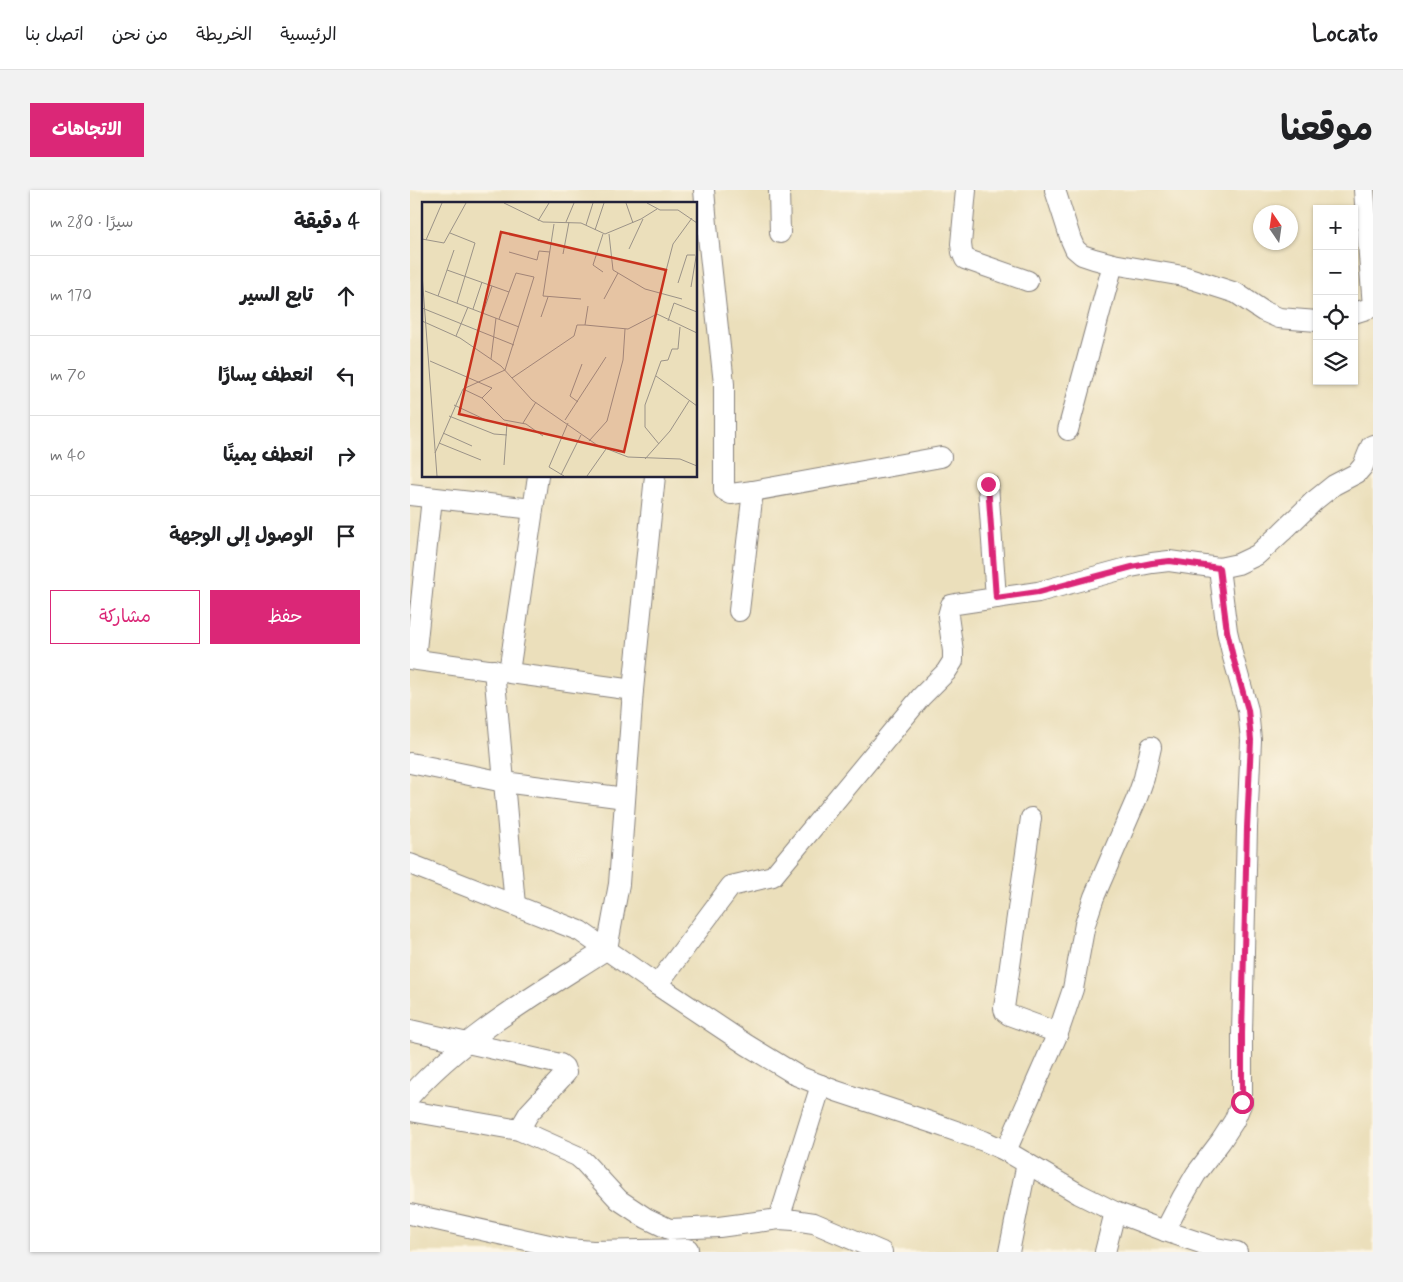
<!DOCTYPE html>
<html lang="ar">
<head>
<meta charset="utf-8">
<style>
  body { margin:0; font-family:Mynerve,"Playpen Sans Arabic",sans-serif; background:#f2f2f2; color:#202124; direction:rtl }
  .controls { position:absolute; right:15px; top:15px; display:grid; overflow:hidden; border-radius:0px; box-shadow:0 1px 4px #0004 }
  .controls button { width:45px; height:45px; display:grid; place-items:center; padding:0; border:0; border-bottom:1px solid #e0e0e0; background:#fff; color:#202124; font:25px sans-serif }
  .compass { position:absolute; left:843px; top:15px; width:45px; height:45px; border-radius:50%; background:#fff; box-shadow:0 1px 4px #0004; rotate:347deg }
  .stop { position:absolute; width:15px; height:15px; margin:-11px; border:4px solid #db2777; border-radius:50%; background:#fff }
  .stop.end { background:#db2777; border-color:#fff; box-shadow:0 1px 5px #0008 }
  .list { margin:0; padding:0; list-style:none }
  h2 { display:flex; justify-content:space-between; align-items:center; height:65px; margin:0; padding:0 20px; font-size:21px }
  h2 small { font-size:16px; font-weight:400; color:#757577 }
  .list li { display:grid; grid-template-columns:32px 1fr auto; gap:15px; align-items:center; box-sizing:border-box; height:80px; padding:0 20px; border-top:1px solid #e0e0e0 }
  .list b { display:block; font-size:19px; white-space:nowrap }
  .list em { font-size:16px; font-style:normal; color:#757577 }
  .actions { display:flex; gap:10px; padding:15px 20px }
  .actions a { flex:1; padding:11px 0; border:1px solid #db2777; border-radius:0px; text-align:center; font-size:18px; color:#db2777 }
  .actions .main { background:#db2777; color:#fff }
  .icon { flex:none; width:28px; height:28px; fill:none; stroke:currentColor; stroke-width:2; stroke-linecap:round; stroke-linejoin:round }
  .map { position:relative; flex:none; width:963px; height:1062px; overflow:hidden; direction:ltr; border-radius:0px }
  header { display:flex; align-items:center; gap:30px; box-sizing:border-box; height:70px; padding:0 25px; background:#fff; border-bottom:1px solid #e0e0e0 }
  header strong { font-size:24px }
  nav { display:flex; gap:28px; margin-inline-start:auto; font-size:18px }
  .intro { display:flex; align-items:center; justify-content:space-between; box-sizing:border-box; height:120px; padding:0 30px }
  h1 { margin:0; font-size:35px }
  .button { padding:12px 22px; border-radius:0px; background:#db2777; color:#fff; font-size:18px; font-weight:700 }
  main { display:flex; gap:30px; padding:0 30px }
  aside { flex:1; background:#fff; border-radius:0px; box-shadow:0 1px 4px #0004 }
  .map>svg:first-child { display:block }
</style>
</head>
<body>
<header>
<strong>Locato</strong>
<nav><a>الرئيسية</a><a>الخريطة</a><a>من نحن</a><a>اتصل بنا</a></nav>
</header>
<div class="intro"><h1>موقعنا</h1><a class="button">الاتجاهات</a></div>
<main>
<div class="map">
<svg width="963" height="1062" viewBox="0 0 963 1062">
  <rect width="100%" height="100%" fill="#fcf5e5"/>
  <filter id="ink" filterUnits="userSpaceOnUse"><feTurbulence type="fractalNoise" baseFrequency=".02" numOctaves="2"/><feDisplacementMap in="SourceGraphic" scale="10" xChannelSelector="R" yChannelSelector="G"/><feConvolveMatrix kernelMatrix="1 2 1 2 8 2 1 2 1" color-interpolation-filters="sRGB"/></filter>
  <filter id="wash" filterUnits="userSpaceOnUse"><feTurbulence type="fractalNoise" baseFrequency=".0096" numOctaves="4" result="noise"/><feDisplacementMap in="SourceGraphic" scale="20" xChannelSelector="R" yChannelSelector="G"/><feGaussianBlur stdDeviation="1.12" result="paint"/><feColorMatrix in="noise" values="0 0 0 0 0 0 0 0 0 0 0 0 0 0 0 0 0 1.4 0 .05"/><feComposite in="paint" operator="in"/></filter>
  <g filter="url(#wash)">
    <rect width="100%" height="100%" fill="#ebdfbb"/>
  </g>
  <g filter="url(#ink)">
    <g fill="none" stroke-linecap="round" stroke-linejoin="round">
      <g stroke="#86807b" stroke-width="22">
        <g id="minor">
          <polyline points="294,0 298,46 314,194 314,300 321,304 343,301 531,267"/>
          <polyline points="369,0 370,43"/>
          <polyline points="556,0 551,54 552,62 555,69 618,91"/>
          <polyline points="645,0 661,50 665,59 672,65 684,69 703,74 773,86 826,103 853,121 869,128 907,131"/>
          <polyline points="944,123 963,117 954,0"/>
          <polyline points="658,240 703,74"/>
          <polyline points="578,294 586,408 628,402 721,377 742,373 759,371 809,378 828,374 847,365 872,342 904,311 924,295 947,283 953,276 961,256 963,255"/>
          <polyline points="0,305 123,319"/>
          <polyline points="329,421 343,301"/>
          <polyline points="0,469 223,500"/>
          <polyline points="5,469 22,308"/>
          <polyline points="84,480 105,715"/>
          <polyline points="99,482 128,286"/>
          <polyline points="0,573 94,592 215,608"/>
          <polyline points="621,628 594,818 595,822 599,825 648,843"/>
          <polyline points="0,674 170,741 247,795 337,855 388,886 426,901 523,933 574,951 596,961 669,1004 705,1022 755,1041 806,1058 827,1062"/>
          <polyline points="247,795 321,696 363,686 511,507 536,482 543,471 543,461 538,426 541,415 546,414 586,408"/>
          <polyline points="0,840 150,874 154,877 156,883 119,923 109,940"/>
          <path d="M0,906C54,845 129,803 197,759L209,694L223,500L245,286"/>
          <polyline points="0,921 109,940 167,966 174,972 209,1010 236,1028 259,1039 309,1037 369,1029 384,1030 404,1033 472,1062"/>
          <polyline points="596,961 648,843 663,799 675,734 684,707 727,608 734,588 741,557"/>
          <polyline points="0,1024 157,1059 183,1061 278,1059"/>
          <polyline points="369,1029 411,895"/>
          <polyline points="755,1041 772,1008 786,984 811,951 824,931 832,912 832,843 837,638 841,550 838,520 823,467 817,441 809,378"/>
          <polyline points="599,1062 617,973"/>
          <polyline points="695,1062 705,1022"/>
        </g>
      </g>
      <use href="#minor" stroke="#fff" stroke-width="20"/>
    </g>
  </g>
  <g fill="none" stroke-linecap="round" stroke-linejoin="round" filter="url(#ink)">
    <polyline stroke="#db2777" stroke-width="6" points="578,294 586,408 628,402 722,377 742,373 760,371 809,378 817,441 823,467 838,520 841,550 837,638 832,843 832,912"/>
  </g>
  <g transform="translate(12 12)">
    <rect width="275" height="275" fill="#ebdfbb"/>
    <path fill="none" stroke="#9b9388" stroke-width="1" d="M82,1L121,20L159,21L183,32L219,17L235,7M204,1L211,21M225,1L238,8H256L275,21M116,19L127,1M144,20L152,1M132,22L121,94L159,97M164,23L171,1M173,28L182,1M28,31L53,41L35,101M181,32L171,63L181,70M187,32L191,68L223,87L260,97M0,37L22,41L44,1M4,38L20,1M207,47L221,17M87,50L115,58L117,49L128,50M141,52L147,20M25,68L87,90M0,72L15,274M256,81L265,53H273M269,85L275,49M239,88L251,42L270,16M3,89L97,125M16,94L32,48M182,97L196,71M166,104L163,123L206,127L235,112L275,131M0,106L92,143M51,107L60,80M61,111L70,84M119,115L126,95M0,119L38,136L79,164L110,198L175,243L206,255L258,257L275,264M246,119L252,101L275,110M34,134L46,105M69,157L74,116M8,159L70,186L60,196M234,174L275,204M90,176L152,134L155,123H163M41,187L60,196L82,218L104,222L121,234M156,200L148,194L160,162M32,203L64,218L85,223M27,214L72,232L85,233M143,218L184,155M101,221L114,200M21,231L50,244M167,239L185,219L201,158L203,127M17,241L59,258M237,242L223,225V203L239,159L246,158L250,147H256L258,125M13,251L41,187L83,168L112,75L94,71L77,117M223,257L248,229L267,199M82,263L85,221M139,273L159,233M142,274L127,265L146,221M165,274L184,247"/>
    <path fill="#c8321e" fill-opacity="0.15" stroke="#c8321e" stroke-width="2.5" d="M79,30L244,68L202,250L37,212Z"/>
    <rect width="275" height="275" fill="none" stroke="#22223b" stroke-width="2.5"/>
  </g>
</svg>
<div class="controls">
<button>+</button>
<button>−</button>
<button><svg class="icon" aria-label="locate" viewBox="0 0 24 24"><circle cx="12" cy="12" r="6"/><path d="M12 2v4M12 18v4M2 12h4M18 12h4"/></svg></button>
<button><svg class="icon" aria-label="layers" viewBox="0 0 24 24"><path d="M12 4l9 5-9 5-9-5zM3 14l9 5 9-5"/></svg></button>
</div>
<svg class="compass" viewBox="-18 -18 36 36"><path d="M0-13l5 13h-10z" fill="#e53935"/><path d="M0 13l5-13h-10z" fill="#757577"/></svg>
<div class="stop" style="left:832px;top:912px"></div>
<div class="stop end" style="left:578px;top:294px"></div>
</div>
<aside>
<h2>4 دقيقة<small>سيرًا · 280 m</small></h2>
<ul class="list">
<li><svg class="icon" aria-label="ahead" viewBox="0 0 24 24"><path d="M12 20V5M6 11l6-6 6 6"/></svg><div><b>تابع السير</b></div><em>170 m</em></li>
<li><svg class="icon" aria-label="left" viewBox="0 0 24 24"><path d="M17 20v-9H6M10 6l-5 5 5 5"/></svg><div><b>انعطف يسارًا</b></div><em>70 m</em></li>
<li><svg class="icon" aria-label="right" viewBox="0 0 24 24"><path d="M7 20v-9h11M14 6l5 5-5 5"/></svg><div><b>انعطف يمينًا</b></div><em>40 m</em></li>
<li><svg class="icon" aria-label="arrive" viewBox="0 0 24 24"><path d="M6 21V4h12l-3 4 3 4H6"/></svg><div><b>الوصول إلى الوجهة</b></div></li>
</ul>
<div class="actions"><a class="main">حفظ</a><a>مشاركة</a></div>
</aside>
</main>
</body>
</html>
